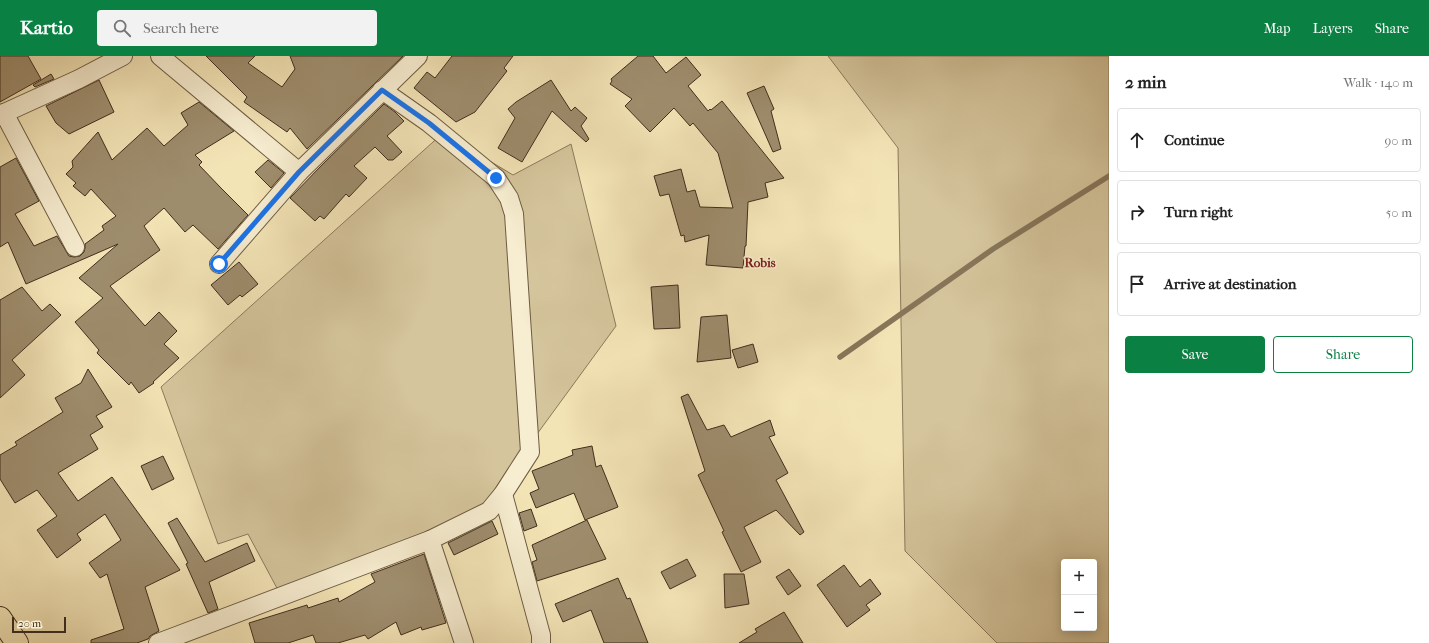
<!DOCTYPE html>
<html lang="en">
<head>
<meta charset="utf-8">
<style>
  body { margin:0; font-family:"IM FELL French Canon",serif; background:#f2f2f2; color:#222 }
  .controls { position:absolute; right:12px; bottom:12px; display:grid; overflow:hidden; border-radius:4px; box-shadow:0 2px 10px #0003 }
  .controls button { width:36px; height:36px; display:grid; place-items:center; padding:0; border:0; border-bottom:1px solid #e0e0e0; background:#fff; color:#222; font:20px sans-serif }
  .scale { position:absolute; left:12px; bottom:10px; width:54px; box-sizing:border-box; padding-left:4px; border:2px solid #412e1d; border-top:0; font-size:11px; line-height:14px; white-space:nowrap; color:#412e1d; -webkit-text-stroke:3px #f7edd0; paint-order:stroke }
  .stop { position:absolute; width:12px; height:12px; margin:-9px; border:3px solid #1a73e8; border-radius:50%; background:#fff }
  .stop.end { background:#1a73e8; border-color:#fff; box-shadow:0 1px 4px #0008 }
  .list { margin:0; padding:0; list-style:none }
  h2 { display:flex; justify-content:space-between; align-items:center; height:52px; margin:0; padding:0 16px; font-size:17px }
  h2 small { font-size:13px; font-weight:400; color:#767676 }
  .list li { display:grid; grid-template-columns:26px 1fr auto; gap:12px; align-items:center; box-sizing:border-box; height:64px; margin:0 8px 8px; padding:0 8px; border:1px solid #e0e0e0; border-radius:4px }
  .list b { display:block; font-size:15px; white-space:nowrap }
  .list em { font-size:13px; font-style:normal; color:#767676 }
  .actions { display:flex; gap:8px; padding:12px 16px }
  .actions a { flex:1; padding:9px 0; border:1px solid #0b8043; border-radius:4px; text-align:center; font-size:14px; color:#0b8043 }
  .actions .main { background:#0b8043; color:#fff }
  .icon { flex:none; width:22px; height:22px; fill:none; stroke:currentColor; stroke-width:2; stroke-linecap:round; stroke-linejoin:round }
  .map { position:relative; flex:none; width:1109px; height:587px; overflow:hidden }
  header { display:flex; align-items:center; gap:24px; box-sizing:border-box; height:56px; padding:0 20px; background:#0b8043; color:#fff }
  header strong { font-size:19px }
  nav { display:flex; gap:22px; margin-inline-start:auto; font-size:14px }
  .search { width:280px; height:36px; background:#f2f2f2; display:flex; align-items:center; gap:10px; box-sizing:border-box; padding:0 14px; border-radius:4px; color:#767676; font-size:15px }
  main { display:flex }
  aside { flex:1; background:#fff }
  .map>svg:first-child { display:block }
</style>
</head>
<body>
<header>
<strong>Kartio</strong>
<div class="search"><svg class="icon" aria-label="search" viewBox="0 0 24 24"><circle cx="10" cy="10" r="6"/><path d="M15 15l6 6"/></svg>Search here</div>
<nav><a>Map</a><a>Layers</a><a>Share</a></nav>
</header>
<main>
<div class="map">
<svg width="1109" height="587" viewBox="0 0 1109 587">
  <rect width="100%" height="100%" fill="#f3e4b6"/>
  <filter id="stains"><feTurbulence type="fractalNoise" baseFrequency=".005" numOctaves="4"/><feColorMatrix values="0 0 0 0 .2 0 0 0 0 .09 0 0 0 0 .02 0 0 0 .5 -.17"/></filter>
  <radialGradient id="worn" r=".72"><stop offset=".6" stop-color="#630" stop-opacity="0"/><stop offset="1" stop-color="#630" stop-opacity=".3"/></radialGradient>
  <g fill="#d5c59c" stroke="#8b7a5c" fill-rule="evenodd">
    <path d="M828,0H1109V587H997L905,495L898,92ZM1064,506H1094V572H1064Z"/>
    <polygon points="443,77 513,119 571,88 616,270 483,452 279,536 248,478 218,488 161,331"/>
  </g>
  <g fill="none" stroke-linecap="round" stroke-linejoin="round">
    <polyline stroke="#87765a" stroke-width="5.5" points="840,301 993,193 1109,120"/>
  </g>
  <g fill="#9e8d6d" stroke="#412e1d">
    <polygon points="0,0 28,0 41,23 0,46"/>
    <polygon points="206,0 255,0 248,7 282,31 295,13 290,0 403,0 307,93 290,72 287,76 244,46 247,41"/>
    <polygon points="452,0 513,0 504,12 507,15 475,56 456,66 414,32 427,16 435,22"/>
    <polygon points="638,0 653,0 666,17 686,1 701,19 688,30 708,55 710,53 711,54 722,45 784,122 765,127 768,141 748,146 746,190 745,190 743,212 706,209 709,179 685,186 684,179 681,180 669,138 660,140 654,120 681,113 687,136 695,134 700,151 733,152 718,97 693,67 690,70 674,52 650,76 625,50 632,43 610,28 612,25 611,23"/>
    <polygon points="51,18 54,23 35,31 33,29"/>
    <polygon points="99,24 114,56 69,78 56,67 46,50"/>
    <polygon points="551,24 571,55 575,51 587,62 581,70 589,83 586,86 552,55 522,106 498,92 515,62 508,53 516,46"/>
    <polygon points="764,30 774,53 771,55 781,93 773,96 747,37"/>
    <polygon points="199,46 234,75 195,99 202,106 199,109 221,132 248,159 218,193 193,169 185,176 164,152 144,170 160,194 110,230 145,270 159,256 177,275 164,288 179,302 153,326 154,327 139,337 131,326 129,329 97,297 99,294 75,266 103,242 79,222 118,188 26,228 8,186 0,191 0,111 16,102 39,145 15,158 34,190 57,180 69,200 74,201 80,200 84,196 85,192 85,188 104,174 102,170 116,160 91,133 85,140 73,130 76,127 66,118 73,111 72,105 98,76 112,104 147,72 164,90 188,69 181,57"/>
    <polygon points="384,48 395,56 404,65 387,80 402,96 393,104 388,104 375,91 354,110 367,122 349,141 346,138 324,163 320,160 315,165 290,142 321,110"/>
    <polygon points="268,104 284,117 271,132 255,116"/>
    <polygon points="239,206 258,228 242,241 240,239 228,249 211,229"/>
    <polygon points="678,229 680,272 654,273 651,231"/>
    <polygon points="22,231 42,255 50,248 61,259 12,304 25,319 0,342 0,244"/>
    <polygon points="727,259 731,302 697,306 701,261"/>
    <polygon points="753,288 758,306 738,312 732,294"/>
    <polygon points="88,313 112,351 96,360 103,371 90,379 98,393 58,417 78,445 112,421 180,514 145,531 159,575 150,580 148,583 137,587 91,587 91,584 124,573 107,518 100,522 89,507 121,484 105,458 77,478 81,484 57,502 37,474 57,460 37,434 15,447 0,423 0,399 17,389 15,386 63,356 55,342 81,327"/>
    <polygon points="688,338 707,374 724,369 731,381 770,364 775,379 769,381 788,417 776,424 804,476 800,479 776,454 744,471 761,506 741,516 722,476 724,475 698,419 705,415 681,341"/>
    <polygon points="592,390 596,411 601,409 618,451 585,464 574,437 536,452 530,437 539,433 532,415 573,399 572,394"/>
    <polygon points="163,400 174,423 152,434 141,410"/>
    <polygon points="531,453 537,470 524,475 519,457"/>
    <polygon points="177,462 205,506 247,487 255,505 209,526 218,553 208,557 186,508 188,507 168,467"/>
    <polygon points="587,464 606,503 537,525 532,506 537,504 532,489"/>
    <polygon points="492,465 498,478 454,499 448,487"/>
    <polygon points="424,498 446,567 422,574 421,571 401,579 396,566 368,583 365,579 338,587 316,587 313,579 288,587 255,587 249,567 307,549 308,552 338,542 339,546 375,526 371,518"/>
    <polygon points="687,503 696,520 670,533 661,516"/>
    <polygon points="844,509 860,531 870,523 881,538 866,549 870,554 847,571 817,529"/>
    <polygon points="789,513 801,530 788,539 776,521"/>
    <polygon points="724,518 744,518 749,548 725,552"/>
    <polygon points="618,522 627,543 630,542 648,587 604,587 591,554 563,566 555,548"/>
    <polygon points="784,556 803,587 739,587 757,576 755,573"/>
  </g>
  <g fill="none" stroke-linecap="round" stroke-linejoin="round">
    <g stroke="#6e5c43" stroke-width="20">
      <g id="minor">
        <polyline points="160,0 299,116 418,0"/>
        <polyline points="4,57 75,191"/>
        <polyline points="0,59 79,23 123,0"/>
        <polyline points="219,208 299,116"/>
        <polyline points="503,438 541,579 541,587"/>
        <polyline points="430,484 464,587"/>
        <polyline points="158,587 430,484 489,455 503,438 530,396 514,158 509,142 496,122 429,67 382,34"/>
      </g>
    </g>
    <g stroke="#412e1d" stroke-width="24">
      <polyline id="highway" points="0,562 17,587"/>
    </g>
    <use href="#minor" stroke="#f7edd0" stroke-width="18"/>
    <use href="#highway" stroke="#f3e4b6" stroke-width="22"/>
  </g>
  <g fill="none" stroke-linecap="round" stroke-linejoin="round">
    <polyline stroke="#1a73e8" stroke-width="5" points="219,208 299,116 382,34 429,67 496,122"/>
  </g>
  <g text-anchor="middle" stroke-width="3" stroke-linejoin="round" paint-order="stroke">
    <g font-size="13" font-weight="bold" fill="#7a1f14" stroke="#f7edd0">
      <text x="760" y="211">Robis</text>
    </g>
  </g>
  <rect width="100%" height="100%" filter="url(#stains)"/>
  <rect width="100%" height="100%" fill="url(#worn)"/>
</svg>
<div class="controls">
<button>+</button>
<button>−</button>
</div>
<div class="scale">20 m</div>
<div class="stop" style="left:219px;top:208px"></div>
<div class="stop end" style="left:496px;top:122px"></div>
</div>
<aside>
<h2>2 min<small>Walk · 140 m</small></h2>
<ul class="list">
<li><svg class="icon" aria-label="ahead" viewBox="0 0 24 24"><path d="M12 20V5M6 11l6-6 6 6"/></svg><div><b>Continue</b></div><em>90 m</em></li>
<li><svg class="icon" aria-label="right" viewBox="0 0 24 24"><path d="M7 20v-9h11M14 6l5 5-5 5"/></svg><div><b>Turn right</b></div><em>50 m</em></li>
<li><svg class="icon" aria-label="arrive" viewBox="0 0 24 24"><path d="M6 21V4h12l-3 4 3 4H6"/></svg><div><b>Arrive at destination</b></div></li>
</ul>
<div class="actions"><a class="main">Save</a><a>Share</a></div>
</aside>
</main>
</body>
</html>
